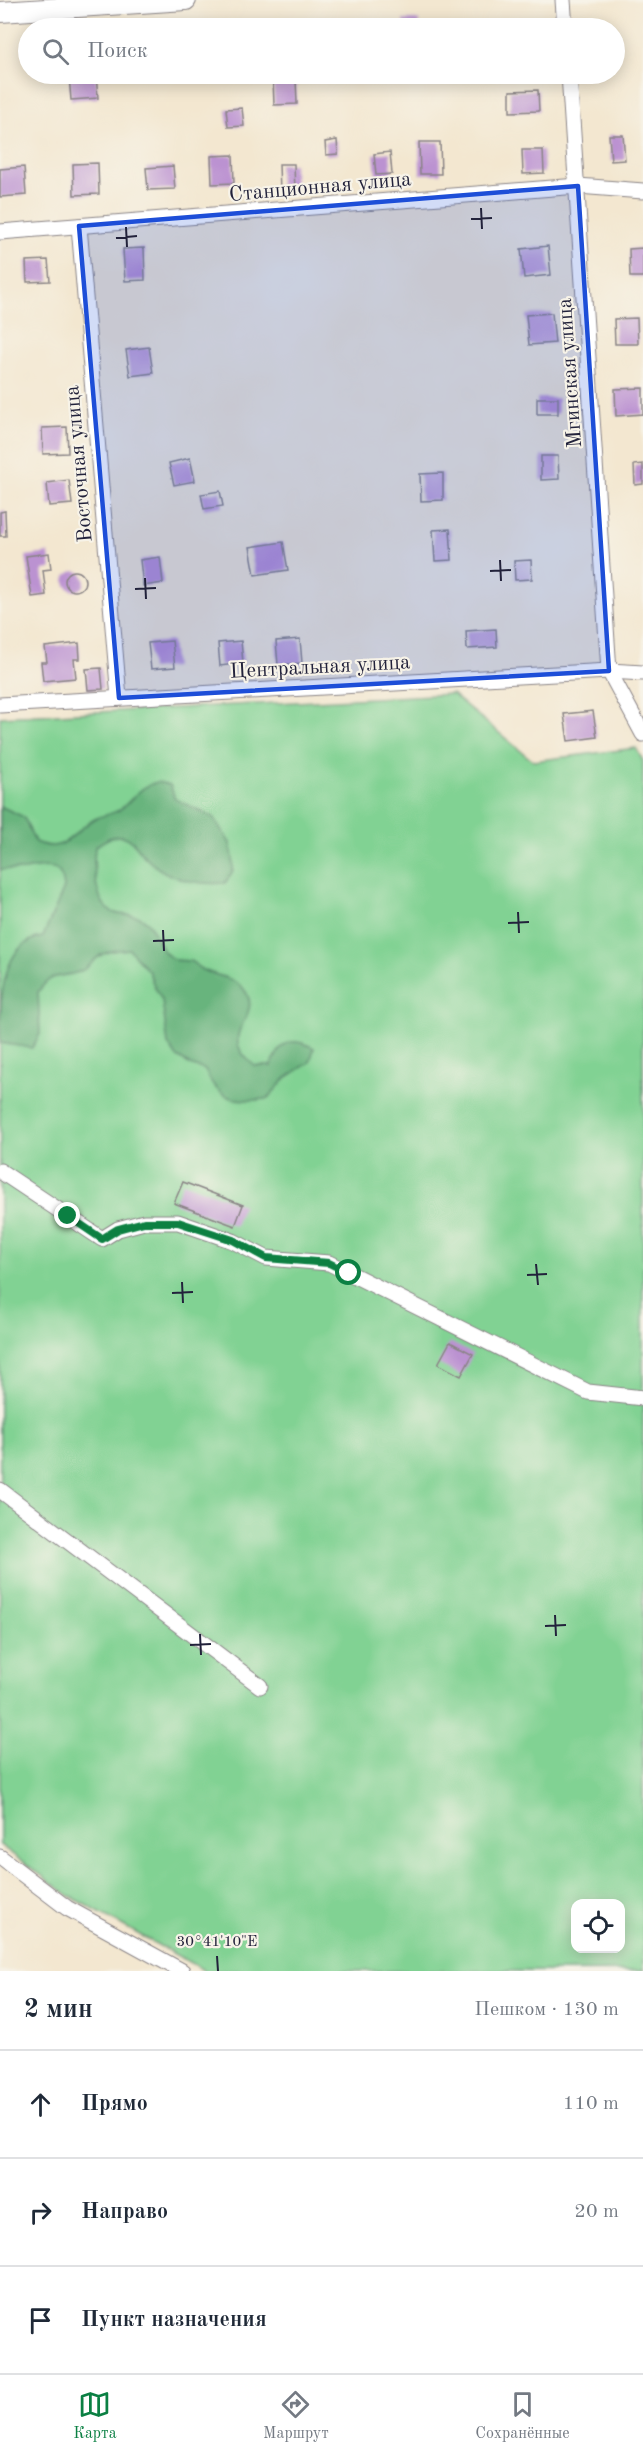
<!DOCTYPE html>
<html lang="ru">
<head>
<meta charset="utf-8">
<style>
  body { margin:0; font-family:"Old Standard TT",serif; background:#f2f2f3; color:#1f2937 }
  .controls { position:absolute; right:18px; bottom:18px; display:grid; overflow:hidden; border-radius:12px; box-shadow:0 3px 15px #0003 }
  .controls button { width:54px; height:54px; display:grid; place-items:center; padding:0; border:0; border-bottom:2px solid #e0e1e3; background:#fff; color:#1f2937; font:30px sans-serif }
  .stop { position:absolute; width:18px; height:18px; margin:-14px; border:4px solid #0b8043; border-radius:50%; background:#fff }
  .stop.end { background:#0b8043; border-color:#fff; box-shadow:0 2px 6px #0008 }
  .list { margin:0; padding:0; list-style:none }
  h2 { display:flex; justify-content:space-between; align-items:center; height:78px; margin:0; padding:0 24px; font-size:26px }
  h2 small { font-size:20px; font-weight:400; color:#747a83 }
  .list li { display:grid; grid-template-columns:39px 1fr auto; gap:18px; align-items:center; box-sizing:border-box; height:108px; padding:0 24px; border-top:2px solid #e0e1e3 }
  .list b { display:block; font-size:22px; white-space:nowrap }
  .list em { font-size:20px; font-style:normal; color:#747a83 }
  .icon { flex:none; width:33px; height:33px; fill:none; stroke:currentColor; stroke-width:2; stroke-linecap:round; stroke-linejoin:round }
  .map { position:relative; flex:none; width:643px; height:1971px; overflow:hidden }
  .search { position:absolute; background:#fff; box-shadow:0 3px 15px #0003; left:18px; right:18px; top:18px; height:66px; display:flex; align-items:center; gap:15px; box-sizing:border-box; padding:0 21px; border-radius:33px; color:#747a83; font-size:22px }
  .sheet { height:402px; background:#fff }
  nav { display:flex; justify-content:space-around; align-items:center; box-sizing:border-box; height:84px; border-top:2px solid #e0e1e3; background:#fff; font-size:16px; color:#747a83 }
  nav a { display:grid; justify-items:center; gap:3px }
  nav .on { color:#0b8043 }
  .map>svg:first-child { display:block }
</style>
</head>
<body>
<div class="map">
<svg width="643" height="1971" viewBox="0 0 643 1971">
  <rect width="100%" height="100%" fill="#f7f3e8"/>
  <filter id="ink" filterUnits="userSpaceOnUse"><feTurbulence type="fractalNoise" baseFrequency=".0167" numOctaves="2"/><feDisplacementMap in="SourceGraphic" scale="12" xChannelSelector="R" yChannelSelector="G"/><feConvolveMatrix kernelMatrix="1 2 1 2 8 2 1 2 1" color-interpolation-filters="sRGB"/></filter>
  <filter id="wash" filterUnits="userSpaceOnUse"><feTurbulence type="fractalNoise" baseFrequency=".008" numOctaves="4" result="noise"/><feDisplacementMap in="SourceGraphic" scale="24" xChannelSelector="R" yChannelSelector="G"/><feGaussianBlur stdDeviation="1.35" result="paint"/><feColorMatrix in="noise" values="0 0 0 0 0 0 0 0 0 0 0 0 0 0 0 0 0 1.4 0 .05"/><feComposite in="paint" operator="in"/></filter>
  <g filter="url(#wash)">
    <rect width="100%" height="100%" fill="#f3e7d0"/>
    <path fill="#81d293" stroke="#527a67" stroke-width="1.5" fill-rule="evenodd" d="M452,694L533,761L636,748L643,761V1971H205L71,1897L0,1845V717ZM576,1904H620V1948H576Z"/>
    <path fill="#68b47d" stroke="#456b5c" stroke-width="1.5" d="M157,782L170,785L175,799L213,817L230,843L233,857V871L225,883C196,885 165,879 144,856C138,849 134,840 125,837C114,833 103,841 95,847C93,865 94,906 115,913C123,916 135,914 142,918C159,928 155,952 176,960C180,961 185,960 190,961C194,962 197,967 201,969C214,976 232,976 243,988C262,1011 234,1023 238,1044C240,1053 248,1060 255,1066H271C281,1042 290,1035 314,1048L310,1062L286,1078L267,1099C236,1102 218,1101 205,1070L190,1065L176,1056L168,1044L162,1000L154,986L149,972L129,949C119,950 110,950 101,955C93,960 89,968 79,972C58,979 53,971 38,992L40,1034L32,1048L0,1043C0,1003 0,942 43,937L64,888C62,860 43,867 24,870C16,871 8,868 0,870V806L24,817L35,842C68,856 72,829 97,818C105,814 116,814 123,807C137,795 138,788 157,782Z"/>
    <g id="blocks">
      <g fill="#bb92d1">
        <polygon points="403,20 419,20 419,28 404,28"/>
        <polygon points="96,75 98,98 71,100 69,76"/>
        <polygon points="273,79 296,79 297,104 274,105"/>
        <polygon points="538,90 539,111 510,112 510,91"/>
        <polygon points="242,108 244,126 228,127 226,109"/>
        <polygon points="609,135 623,135 625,160 611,161"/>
        <polygon points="337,140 338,154 326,155 325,142"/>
        <polygon points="419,142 440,142 441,174 420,174"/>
        <polygon points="522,150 543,150 544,173 523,174"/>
        <polygon points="390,152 392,174 376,175 374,154"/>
        <polygon points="233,155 234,183 212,184 211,156"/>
        <polygon points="98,163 99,194 74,195 73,164"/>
        <polygon points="279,164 294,164 295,192 280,192"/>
        <polygon points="173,166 175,189 148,190 146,168"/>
        <polygon points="24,167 26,195 0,197 0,169"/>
        <polygon points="548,246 551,275 524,278 521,249"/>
        <polygon points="144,248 145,280 125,281 123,249"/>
        <polygon points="643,248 643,277 630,277 629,249"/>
        <polygon points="48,260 50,281 27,282 26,261"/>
        <polygon points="552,313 555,343 529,345 526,315"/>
        <polygon points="637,318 638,344 615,344 614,319"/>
        <polygon points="149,347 153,373 130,376 126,350"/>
        <polygon points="643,388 643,414 616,416 615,389"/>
        <rect x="537" y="398" width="21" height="16"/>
        <polygon points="67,427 68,453 43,454 42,428"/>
        <polygon points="541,456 558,456 559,479 541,480"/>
        <polygon points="190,458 195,481 174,485 169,463"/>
        <polygon points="643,464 643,484 635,485 634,465"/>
        <polygon points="443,473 443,500 421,501 420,474"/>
        <polygon points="69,480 72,504 49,506 47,483"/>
        <polygon points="220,491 223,506 204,509 201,494"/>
        <polygon points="5,511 6,536 0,536 0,512"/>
        <polygon points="450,529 452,560 435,561 433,530"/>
        <polygon points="283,542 288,570 255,575 250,547"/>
        <polygon points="49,553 51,569 43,570 46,595 32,597 26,556"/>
        <polygon points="160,557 163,583 143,586 140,560"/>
        <polygon points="531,560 532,579 515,580 514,561"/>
        <circle cx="75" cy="581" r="10"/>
        <polygon points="496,629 497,647 467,649 466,631"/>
        <polygon points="300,639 302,663 278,665 276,641"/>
        <polygon points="172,641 175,667 151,669 148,643"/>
        <polygon points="241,641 243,663 220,666 218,643"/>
        <polygon points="79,643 80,659 74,659 76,678 43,681 41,662 47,662 45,647"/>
        <polygon points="101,668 103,689 88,690 86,669"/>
        <polygon points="593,711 597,737 568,741 564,714"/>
        <polygon points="183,1182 243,1205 235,1226 174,1203"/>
        <polygon points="450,1342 473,1354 461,1376 438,1364"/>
      </g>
    </g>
  </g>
  <g filter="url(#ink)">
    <use href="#blocks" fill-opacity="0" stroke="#8a8486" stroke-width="1.5"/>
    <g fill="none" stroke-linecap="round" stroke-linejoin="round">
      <g stroke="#8a8486" stroke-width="17">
        <g id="minor">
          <polyline points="563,0 565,28"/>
          <polyline points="569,74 609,671 643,734"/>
          <polyline points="79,226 119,698"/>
          <polyline points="0,232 578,186 643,191"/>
          <polyline points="0,705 609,671 643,673"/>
          <polyline points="0,1171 102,1239 118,1229 144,1222 178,1222 233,1241 266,1258 329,1263 588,1392 643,1398"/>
          <polyline points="0,1490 260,1686"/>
          <polyline points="0,1857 67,1908 182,1971"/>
        </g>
      </g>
      <g stroke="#8a8486" stroke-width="22">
        <polyline id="major" points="0,12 186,0"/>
      </g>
      <use href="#minor" stroke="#fff" stroke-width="15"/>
      <use href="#major" stroke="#fff" stroke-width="20"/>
    </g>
  </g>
  <g fill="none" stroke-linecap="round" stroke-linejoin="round" filter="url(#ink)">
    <polyline stroke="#0b8043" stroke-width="8" points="68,1216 102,1239 118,1229 144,1222 178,1222 233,1240 266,1258 329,1263 349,1273"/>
  </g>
  <path fill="#1d4ed8" fill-opacity="0.2" stroke="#1d4ed8" stroke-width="4.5" stroke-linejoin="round" d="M578,186L609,671L119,698L79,226Z"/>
  <path fill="none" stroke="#22223b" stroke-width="2" d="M481,208L482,229M471,219L492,218M126,227L127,247M116,238L137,236M500,560L501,581M490,571L511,570M145,578L146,599M135,589L156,588M518,912L519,933M508,923L529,922M163,930L164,951M153,941L174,940M536,1264L538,1285M527,1275L547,1274M182,1282L183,1303M172,1293L193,1292M555,1615L556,1636M545,1626L566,1625M200,1634L201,1655M190,1645L211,1644M217,1956L218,1971"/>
  <g text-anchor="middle" stroke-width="4.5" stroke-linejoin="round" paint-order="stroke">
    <g font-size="21" fill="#22223b" stroke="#f7f3e8">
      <text transform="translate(320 186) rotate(-5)" y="7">Станционная улица</text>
      <text transform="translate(569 373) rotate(-94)" y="7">Мгинская улица</text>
      <text transform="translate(78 464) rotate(-95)" y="7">Восточная улица</text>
      <text transform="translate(320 666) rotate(-3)" y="7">Центральная улица</text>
    </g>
  </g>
  <g font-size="15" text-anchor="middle" fill="#22223b" stroke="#f7f3e8" stroke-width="4.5" stroke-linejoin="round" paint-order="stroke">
    <text x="217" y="1946">30°41'10"E</text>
  </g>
</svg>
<div class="controls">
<button><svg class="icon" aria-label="locate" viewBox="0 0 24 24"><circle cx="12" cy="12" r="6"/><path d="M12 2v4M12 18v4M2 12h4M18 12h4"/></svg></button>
</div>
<div class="stop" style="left:349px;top:1273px"></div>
<div class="stop end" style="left:68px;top:1216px"></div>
<div class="search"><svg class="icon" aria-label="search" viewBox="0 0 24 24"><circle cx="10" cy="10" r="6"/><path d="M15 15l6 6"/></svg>Поиск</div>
</div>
<section class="sheet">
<h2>2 мин<small>Пешком · 130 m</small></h2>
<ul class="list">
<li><svg class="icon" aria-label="ahead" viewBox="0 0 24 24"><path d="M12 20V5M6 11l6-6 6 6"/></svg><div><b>Прямо</b></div><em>110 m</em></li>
<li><svg class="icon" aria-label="right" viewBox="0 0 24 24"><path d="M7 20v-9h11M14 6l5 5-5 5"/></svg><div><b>Направо</b></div><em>20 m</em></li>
<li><svg class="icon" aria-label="arrive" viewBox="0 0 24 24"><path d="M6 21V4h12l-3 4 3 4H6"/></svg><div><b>Пункт назначения</b></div></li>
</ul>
</section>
<nav>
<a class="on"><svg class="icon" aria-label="map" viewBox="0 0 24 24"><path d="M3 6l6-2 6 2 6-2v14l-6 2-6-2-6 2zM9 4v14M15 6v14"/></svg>Карта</a>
<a><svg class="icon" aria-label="directions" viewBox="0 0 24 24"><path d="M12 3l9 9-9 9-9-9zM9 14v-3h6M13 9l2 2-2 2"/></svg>Маршрут</a>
<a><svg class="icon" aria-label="saved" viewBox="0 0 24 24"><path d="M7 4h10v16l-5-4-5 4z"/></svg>Сохранённые</a>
</nav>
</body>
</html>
